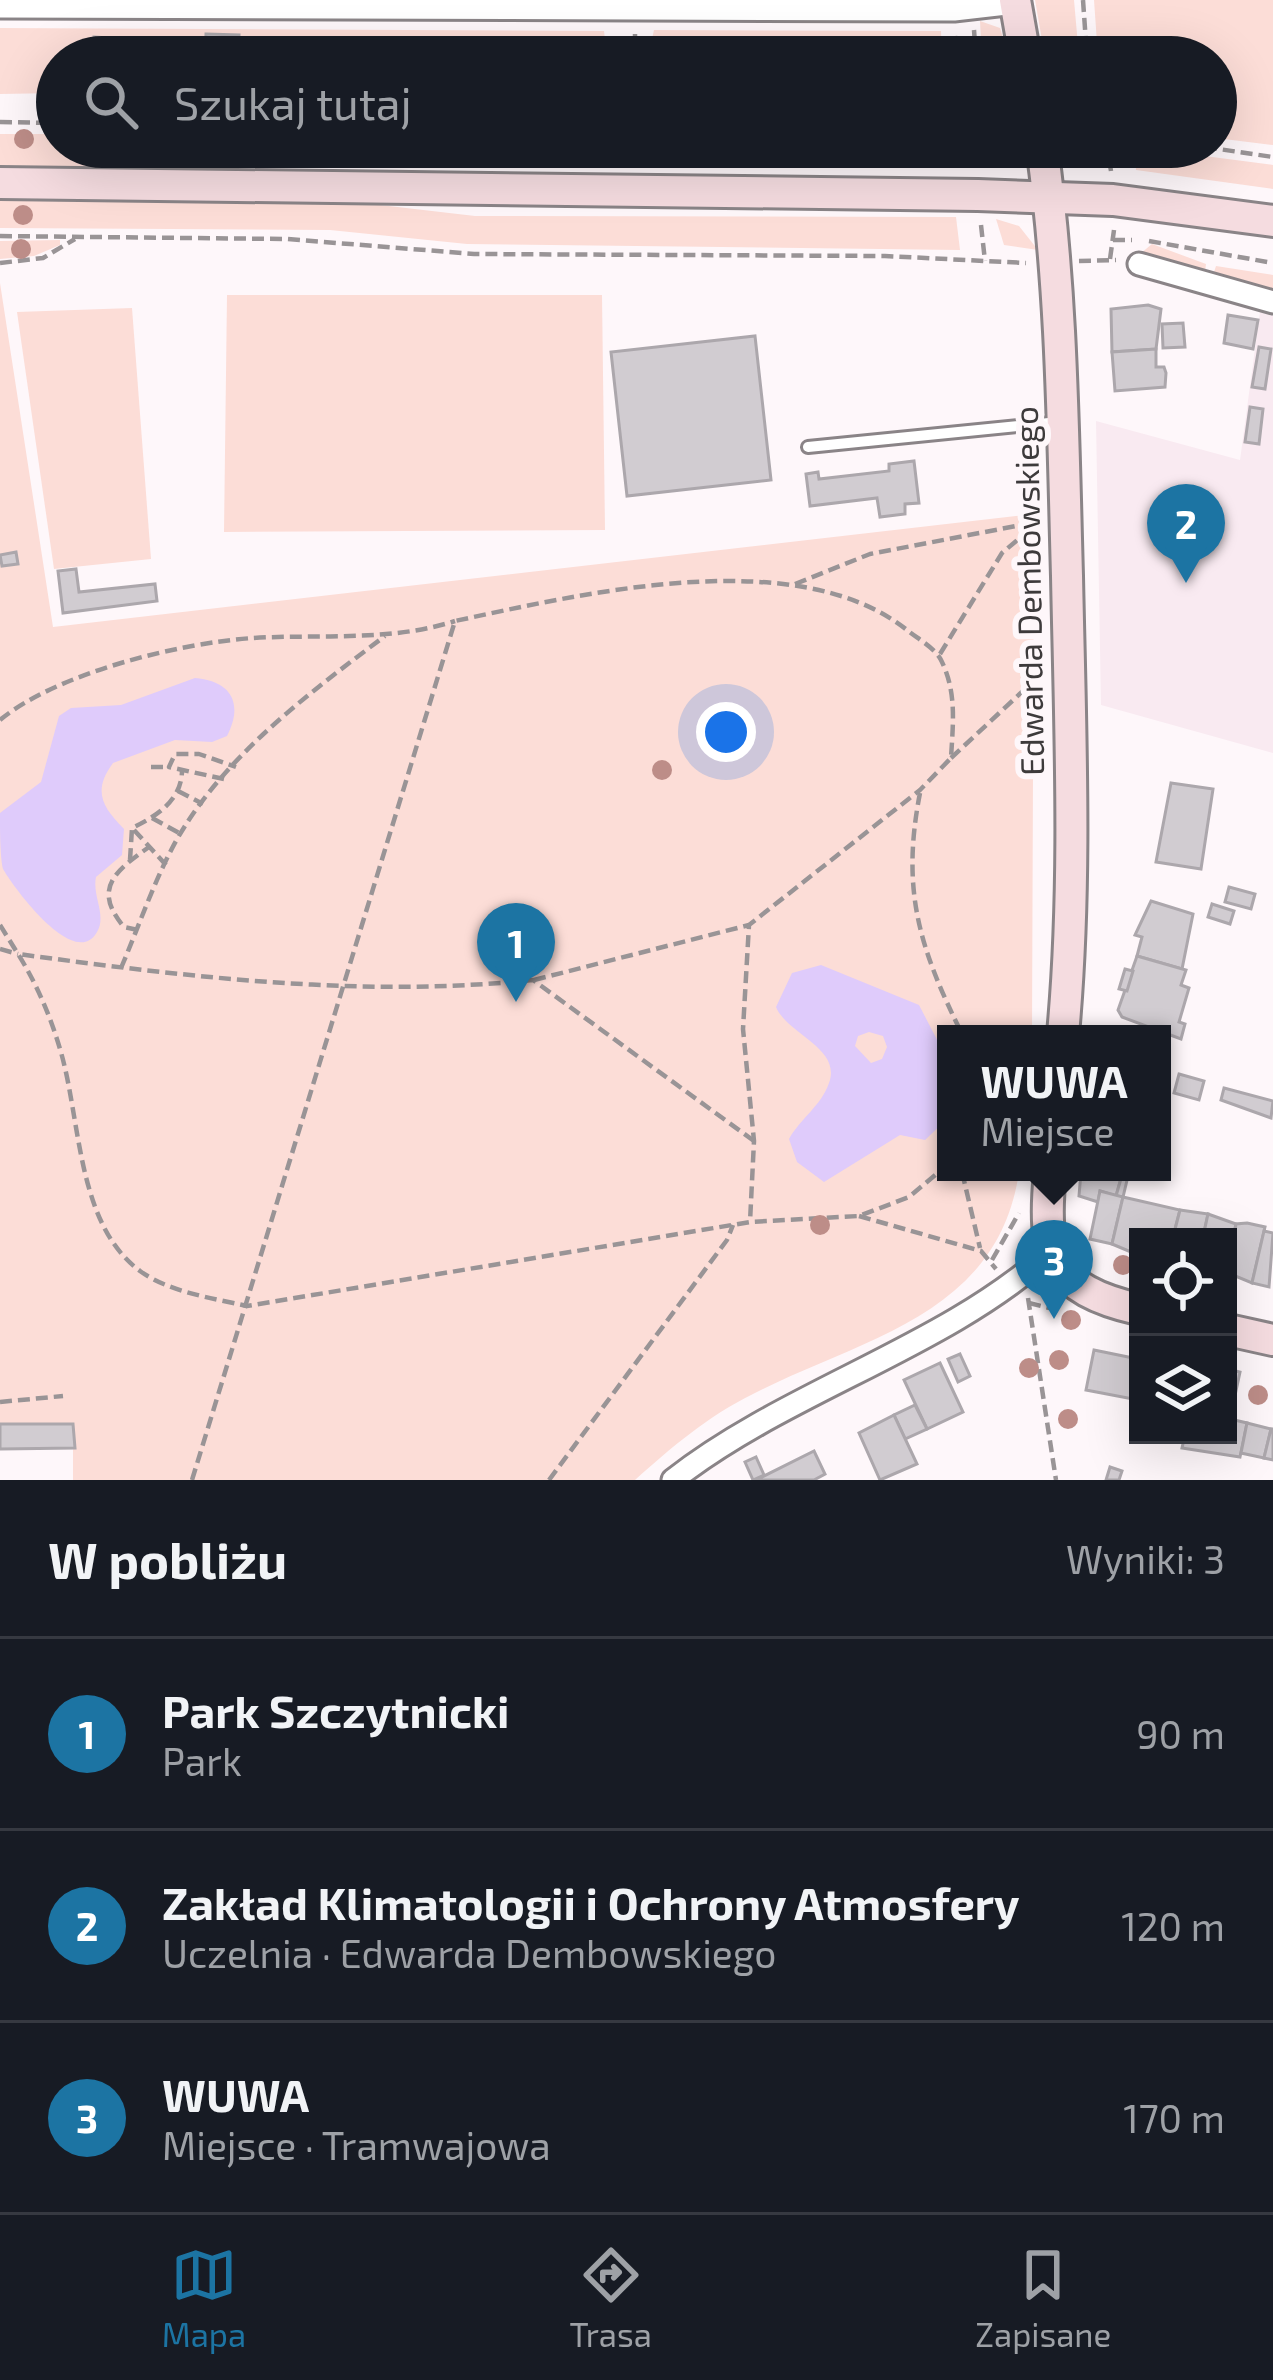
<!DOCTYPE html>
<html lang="pl">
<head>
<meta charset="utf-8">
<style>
  body { margin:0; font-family:"Exo 2",sans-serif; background:#20242c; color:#f1f3f6 }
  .controls { position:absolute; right:36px; bottom:36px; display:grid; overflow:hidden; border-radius:0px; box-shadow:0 12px 48px #0002 }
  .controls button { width:108px; height:108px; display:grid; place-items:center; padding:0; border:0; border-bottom:3px solid #363941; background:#171b24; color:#f1f3f6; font:60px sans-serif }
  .you { position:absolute; left:726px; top:732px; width:42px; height:42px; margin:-30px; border:9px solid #fff; border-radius:50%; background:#1a73e8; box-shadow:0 0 0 18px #1a73e833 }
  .badge { display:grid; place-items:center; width:78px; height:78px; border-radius:50%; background:#1c74a3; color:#fff; font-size:39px; font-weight:700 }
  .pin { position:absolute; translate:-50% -99px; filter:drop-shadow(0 3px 6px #0008) }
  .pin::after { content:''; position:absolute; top:63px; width:42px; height:36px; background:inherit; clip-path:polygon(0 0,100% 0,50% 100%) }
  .popup { position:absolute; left:937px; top:1025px; width:234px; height:156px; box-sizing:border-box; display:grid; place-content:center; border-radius:0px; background:#171b24; filter:drop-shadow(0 3px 9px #0005); font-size:39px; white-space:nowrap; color:#9ea1a6 }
  .popup b { font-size:45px; color:#f1f3f6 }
  .popup::after { content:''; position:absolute; left:50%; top:100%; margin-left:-24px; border:24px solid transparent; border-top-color:#171b24 }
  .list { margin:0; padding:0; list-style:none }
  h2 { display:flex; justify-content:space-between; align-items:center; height:156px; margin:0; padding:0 48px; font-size:51px }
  h2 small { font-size:39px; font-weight:400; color:#9ea1a6 }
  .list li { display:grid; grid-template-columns:78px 1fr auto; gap:36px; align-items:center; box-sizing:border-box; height:192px; padding:0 48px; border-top:3px solid #363941 }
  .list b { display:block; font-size:45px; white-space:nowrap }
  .list p { margin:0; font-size:39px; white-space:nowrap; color:#9ea1a6 }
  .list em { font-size:39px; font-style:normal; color:#9ea1a6 }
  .icon { flex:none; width:66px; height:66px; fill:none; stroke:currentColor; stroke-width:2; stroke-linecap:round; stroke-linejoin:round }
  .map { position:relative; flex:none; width:1273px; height:1480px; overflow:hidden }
  .search { position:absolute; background:#171b24; box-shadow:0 12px 48px #0002; left:36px; right:36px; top:36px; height:132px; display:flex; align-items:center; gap:30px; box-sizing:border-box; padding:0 42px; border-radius:66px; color:#9ea1a6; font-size:45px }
  .sheet { height:732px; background:#171b24 }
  nav { display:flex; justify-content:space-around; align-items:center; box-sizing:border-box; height:168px; border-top:3px solid #363941; background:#171b24; font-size:33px; color:#9ea1a6 }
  nav a { display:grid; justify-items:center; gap:6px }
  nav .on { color:#1c74a3 }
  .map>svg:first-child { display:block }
</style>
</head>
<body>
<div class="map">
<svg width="1273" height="1480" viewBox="0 0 1273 1480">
  <rect width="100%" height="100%" fill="#fef7fa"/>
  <polygon fill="#f9eaf1" points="1260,312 1273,316 1273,753 1101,705 1096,421 1240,460"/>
  <g fill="#fcddd7">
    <polygon points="1035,0 1074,0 1079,57 1045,57"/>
    <polygon points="1094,0 1273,0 1273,145 1216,138 1216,57 1098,57"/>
    <polygon points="980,21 1000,28 1009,57 982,57"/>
    <polygon points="0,28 604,31 607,57 57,57 57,93 0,94"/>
    <polygon points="654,30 941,31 942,57 648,57"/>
    <polygon points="0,134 57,134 57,147 763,147 763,158 707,168 0,167"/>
    <polygon points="951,147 951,162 946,165 850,148"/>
    <polygon points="1135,147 1273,165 1273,189 1136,170"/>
    <polygon points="0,200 363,203 475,216 956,217 960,250 467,244 330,230 0,228"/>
    <polygon points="996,219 1019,226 1038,250 1004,245"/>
    <polygon points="60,240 60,245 34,256 0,259 0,241"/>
    <polygon points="1152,244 1206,264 1205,272 1140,254"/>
    <polygon points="1216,266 1273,275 1273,293 1213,275"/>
    <path d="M0,283L53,627L1034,514L1032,1034H946V1172H1019C998,1316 862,1338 753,1394C708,1416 672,1447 635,1480H73V1424H0Z"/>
    <polygon points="227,295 602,295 605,530 224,532"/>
    <polygon points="132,308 151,559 54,569 17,312"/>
  </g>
  <g fill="#dfcbfb" fill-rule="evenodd">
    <path d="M195,678C231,681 244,703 227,736L212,742L175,740L113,763C93,790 101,806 124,829L122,855L96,877C92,896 107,915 97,932C75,971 14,888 3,869C0,856 0,828 0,813L41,782L59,716L71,708L121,705Z"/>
    <path d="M821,965L919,1005L946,1057V1120L925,1140L900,1135L824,1182L797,1162L789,1139C800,1119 821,1106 829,1083C842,1048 787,1034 776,1007L792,973ZM869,1032L883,1036L887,1047L882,1059L871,1063L855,1046L858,1036Z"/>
  </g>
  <g fill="#d1ccd1" stroke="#aca7ac" stroke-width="3">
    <polygon points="206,34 239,35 238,56 205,55"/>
    <polygon points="94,37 108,38 108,57 94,57"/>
    <polygon points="1148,305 1161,309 1156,349 1112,352 1111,309"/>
    <polygon points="1228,315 1258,320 1253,349 1224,343"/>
    <polygon points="1183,323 1185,347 1163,348 1162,324"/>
    <polygon points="755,336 771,480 627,496 611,352"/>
    <polygon points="1259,347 1271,349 1265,389 1252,387"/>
    <polygon points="1156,349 1156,367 1164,367 1166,373 1165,387 1115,391 1112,352"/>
    <polygon points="1250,407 1263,409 1259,444 1245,442"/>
    <polygon points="914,461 919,503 905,504 905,514 880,517 877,498 810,506 806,474 818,472 819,479 889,471 889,464"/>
    <polygon points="16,552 18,564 2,566 0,555"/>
    <polygon points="76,569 79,592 155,584 157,601 63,613 58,571"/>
    <polygon points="1171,783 1213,789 1201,869 1156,862"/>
    <polygon points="1229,887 1255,894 1251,909 1225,902"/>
    <polygon points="1151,901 1193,914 1182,969 1137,956 1142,937 1135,935"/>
    <polygon points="1212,904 1234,911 1230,924 1208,917"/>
    <polygon points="1137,956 1186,970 1181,985 1189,988 1179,1022 1185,1024 1181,1039 1122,1017 1118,1010"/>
    <polygon points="1125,969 1133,971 1127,991 1119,989"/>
    <polygon points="1179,1074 1204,1081 1199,1100 1174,1093"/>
    <polygon points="1224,1088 1273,1101 1271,1118 1221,1100"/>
    <polygon points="1081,1172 1122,1175 1116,1196 1100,1191 1098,1202 1079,1196"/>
    <polygon points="1122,1175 1128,1176 1123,1197 1116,1196"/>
    <polygon points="1100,1191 1123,1197 1112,1244 1090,1239"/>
    <polygon points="1123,1197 1180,1210 1173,1237 1138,1237 1138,1255 1112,1244"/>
    <polygon points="1180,1210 1208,1214 1203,1237 1173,1237"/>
    <polygon points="1208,1214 1236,1224 1228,1257 1228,1237 1203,1237"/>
    <polygon points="1247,1223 1265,1227 1252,1283 1228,1273 1236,1224"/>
    <polygon points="1264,1231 1273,1233 1269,1287 1252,1283"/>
    <polygon points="1094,1350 1138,1359 1138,1400 1086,1390"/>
    <polygon points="960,1354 970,1376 958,1382 948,1359"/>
    <polygon points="940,1363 963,1412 927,1429 904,1380"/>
    <polygon points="1228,1369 1240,1372 1230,1419 1247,1423 1240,1457 1182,1448 1185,1435 1228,1435"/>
    <polygon points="915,1405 927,1429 905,1439 894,1415"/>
    <polygon points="894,1415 917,1464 880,1480 859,1433"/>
    <polygon points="1247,1423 1271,1429 1264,1458 1241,1453"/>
    <polygon points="0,1424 73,1424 75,1448 0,1449"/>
    <polygon points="1271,1429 1273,1429 1273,1460 1264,1458"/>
    <polygon points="814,1451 825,1474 814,1480 756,1480"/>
    <polygon points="756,1457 764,1475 753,1480 745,1462"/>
    <polygon points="1110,1467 1122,1471 1119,1480 1106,1480"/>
  </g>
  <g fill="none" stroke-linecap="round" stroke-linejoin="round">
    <g stroke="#8a8487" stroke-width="16">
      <polyline id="lane" points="808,447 1059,422"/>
    </g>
    <g stroke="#8a8487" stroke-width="27">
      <g id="street">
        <polyline points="0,7 954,10 1015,3"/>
        <polyline points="1139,264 1273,302"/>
        <path d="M673,1480C786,1391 947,1347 1051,1251"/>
      </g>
    </g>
    <g stroke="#8a8487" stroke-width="36">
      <g id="secondary">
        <polyline points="1015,0 1025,57"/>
        <path d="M1042,147C1062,289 1063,434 1067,576C1070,728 1077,883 1063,1034"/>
        <polyline points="0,183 978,195 1113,200 1273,221"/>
        <path d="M1050,1172C1042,1256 1052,1289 1138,1309"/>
        <polyline points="1228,1330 1273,1340"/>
      </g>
    </g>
    <g stroke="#999496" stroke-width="4.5" stroke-dasharray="12 6" stroke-linecap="butt">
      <polyline points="1083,0 1087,57"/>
      <polyline points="974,30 976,57"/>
      <polyline points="955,36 957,57"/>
      <polyline points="635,57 635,34"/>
      <polyline points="0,122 57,123"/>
      <polyline points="770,147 770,154 844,156 844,147"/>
      <polyline points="974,147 976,166"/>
      <polyline points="1107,147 1111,171"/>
      <polyline points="1205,147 1273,157"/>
      <polyline points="844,156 898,164"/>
      <polyline points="981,225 985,261"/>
      <polyline points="0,236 287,239 474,254 885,256 1026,263"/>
      <polyline points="1113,240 1132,240"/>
      <polyline points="1149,241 1273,263"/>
      <polyline points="1110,259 1114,230"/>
      <polyline points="1079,261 1116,260"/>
      <polyline points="0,263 43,258 75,239"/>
      <polyline points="795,584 870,554 1037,522"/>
      <polyline points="940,654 1002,553 1035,525"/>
      <path d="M0,720C57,673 179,643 253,638C320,634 390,642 455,621"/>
      <polyline points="951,758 1039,676"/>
      <polyline points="151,767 169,767"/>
      <polyline points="224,779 169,767 175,754 199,754 236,767"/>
      <polyline points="178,791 203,804"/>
      <path d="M920,793C901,890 919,947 962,1034"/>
      <polyline points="152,818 181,834"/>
      <polyline points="134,830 166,865"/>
      <path d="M130,860L132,828C157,816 182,800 182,770"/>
      <polyline points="0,925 18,954"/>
      <path d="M138,930L124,927C92,889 115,871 149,847"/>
      <polyline points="0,949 18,954"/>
      <path d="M121,968C139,926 154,881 176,841C223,757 309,693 385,636"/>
      <polyline points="534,980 749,925"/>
      <path d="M754,1141L533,980C360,998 189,977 18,954C38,986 52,1020 62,1056C81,1126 78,1225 140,1271C169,1292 212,1298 247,1306L750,1222L859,1216L909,1197L946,1166"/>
      <polyline points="962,1172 980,1248"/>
      <polyline points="859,1216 981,1251 996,1269"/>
      <polyline points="992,1260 1019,1213"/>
      <polyline points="1028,1298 1056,1480"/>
      <polyline points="1029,1303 1062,1311"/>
      <polyline points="0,1402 63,1396"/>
      <path d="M192,1480L455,621C582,594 796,542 907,630C918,639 935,648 941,660C957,692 953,723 951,758L920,790L749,925L743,1029L754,1141L750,1222"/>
      <polyline points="549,1480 727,1240 733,1225"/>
    </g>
    <use href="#lane" stroke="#fff" stroke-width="10"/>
    <use href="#street" stroke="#fff" stroke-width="21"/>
    <use href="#secondary" stroke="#f5dce0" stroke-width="30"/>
  </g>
  <g fill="#bd8d88">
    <circle cx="24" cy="139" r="10"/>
    <circle cx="23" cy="215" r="10"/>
    <circle cx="21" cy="249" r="10"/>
    <circle cx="662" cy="770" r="10"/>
    <circle cx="820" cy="1225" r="10"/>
    <circle cx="1123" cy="1265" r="10"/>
    <circle cx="1071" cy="1320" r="10"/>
    <circle cx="1059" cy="1360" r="10"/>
    <circle cx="1029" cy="1368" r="10"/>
    <circle cx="1258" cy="1395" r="10"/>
    <circle cx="1068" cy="1419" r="10"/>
  </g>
  <g text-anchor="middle" stroke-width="12" stroke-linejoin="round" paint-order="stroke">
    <g font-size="33" fill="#3d3a3b" stroke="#fef7fa">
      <text transform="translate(1029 591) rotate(-91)" y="12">Edwarda Dembowskiego</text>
    </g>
  </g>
</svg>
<div class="controls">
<button><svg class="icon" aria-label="locate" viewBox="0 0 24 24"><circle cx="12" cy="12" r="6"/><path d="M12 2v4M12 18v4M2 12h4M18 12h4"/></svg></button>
<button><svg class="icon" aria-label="layers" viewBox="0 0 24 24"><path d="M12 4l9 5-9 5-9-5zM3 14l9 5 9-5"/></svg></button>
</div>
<div class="you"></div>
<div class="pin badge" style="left:516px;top:1002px">1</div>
<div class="pin badge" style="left:1186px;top:583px">2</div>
<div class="pin badge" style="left:1054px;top:1319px">3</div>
<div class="popup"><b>WUWA</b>Miejsce</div>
<div class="search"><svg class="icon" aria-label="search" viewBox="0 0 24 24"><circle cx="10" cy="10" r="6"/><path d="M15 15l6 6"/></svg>Szukaj tutaj</div>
</div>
<section class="sheet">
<h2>W pobliżu<small>Wyniki: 3</small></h2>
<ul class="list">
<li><span class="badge">1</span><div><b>Park Szczytnicki</b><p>Park</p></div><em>90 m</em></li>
<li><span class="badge">2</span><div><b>Zakład Klimatologii i Ochrony Atmosfery</b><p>Uczelnia · Edwarda Dembowskiego</p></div><em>120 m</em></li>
<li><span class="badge">3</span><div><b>WUWA</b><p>Miejsce · Tramwajowa</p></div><em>170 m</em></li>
</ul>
</section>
<nav>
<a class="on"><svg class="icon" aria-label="map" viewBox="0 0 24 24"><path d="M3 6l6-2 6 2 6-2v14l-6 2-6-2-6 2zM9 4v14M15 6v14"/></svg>Mapa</a>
<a><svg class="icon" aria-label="directions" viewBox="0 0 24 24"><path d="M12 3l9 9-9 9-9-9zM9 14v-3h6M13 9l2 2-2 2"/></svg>Trasa</a>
<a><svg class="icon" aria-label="saved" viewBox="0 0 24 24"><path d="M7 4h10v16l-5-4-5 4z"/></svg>Zapisane</a>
</nav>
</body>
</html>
